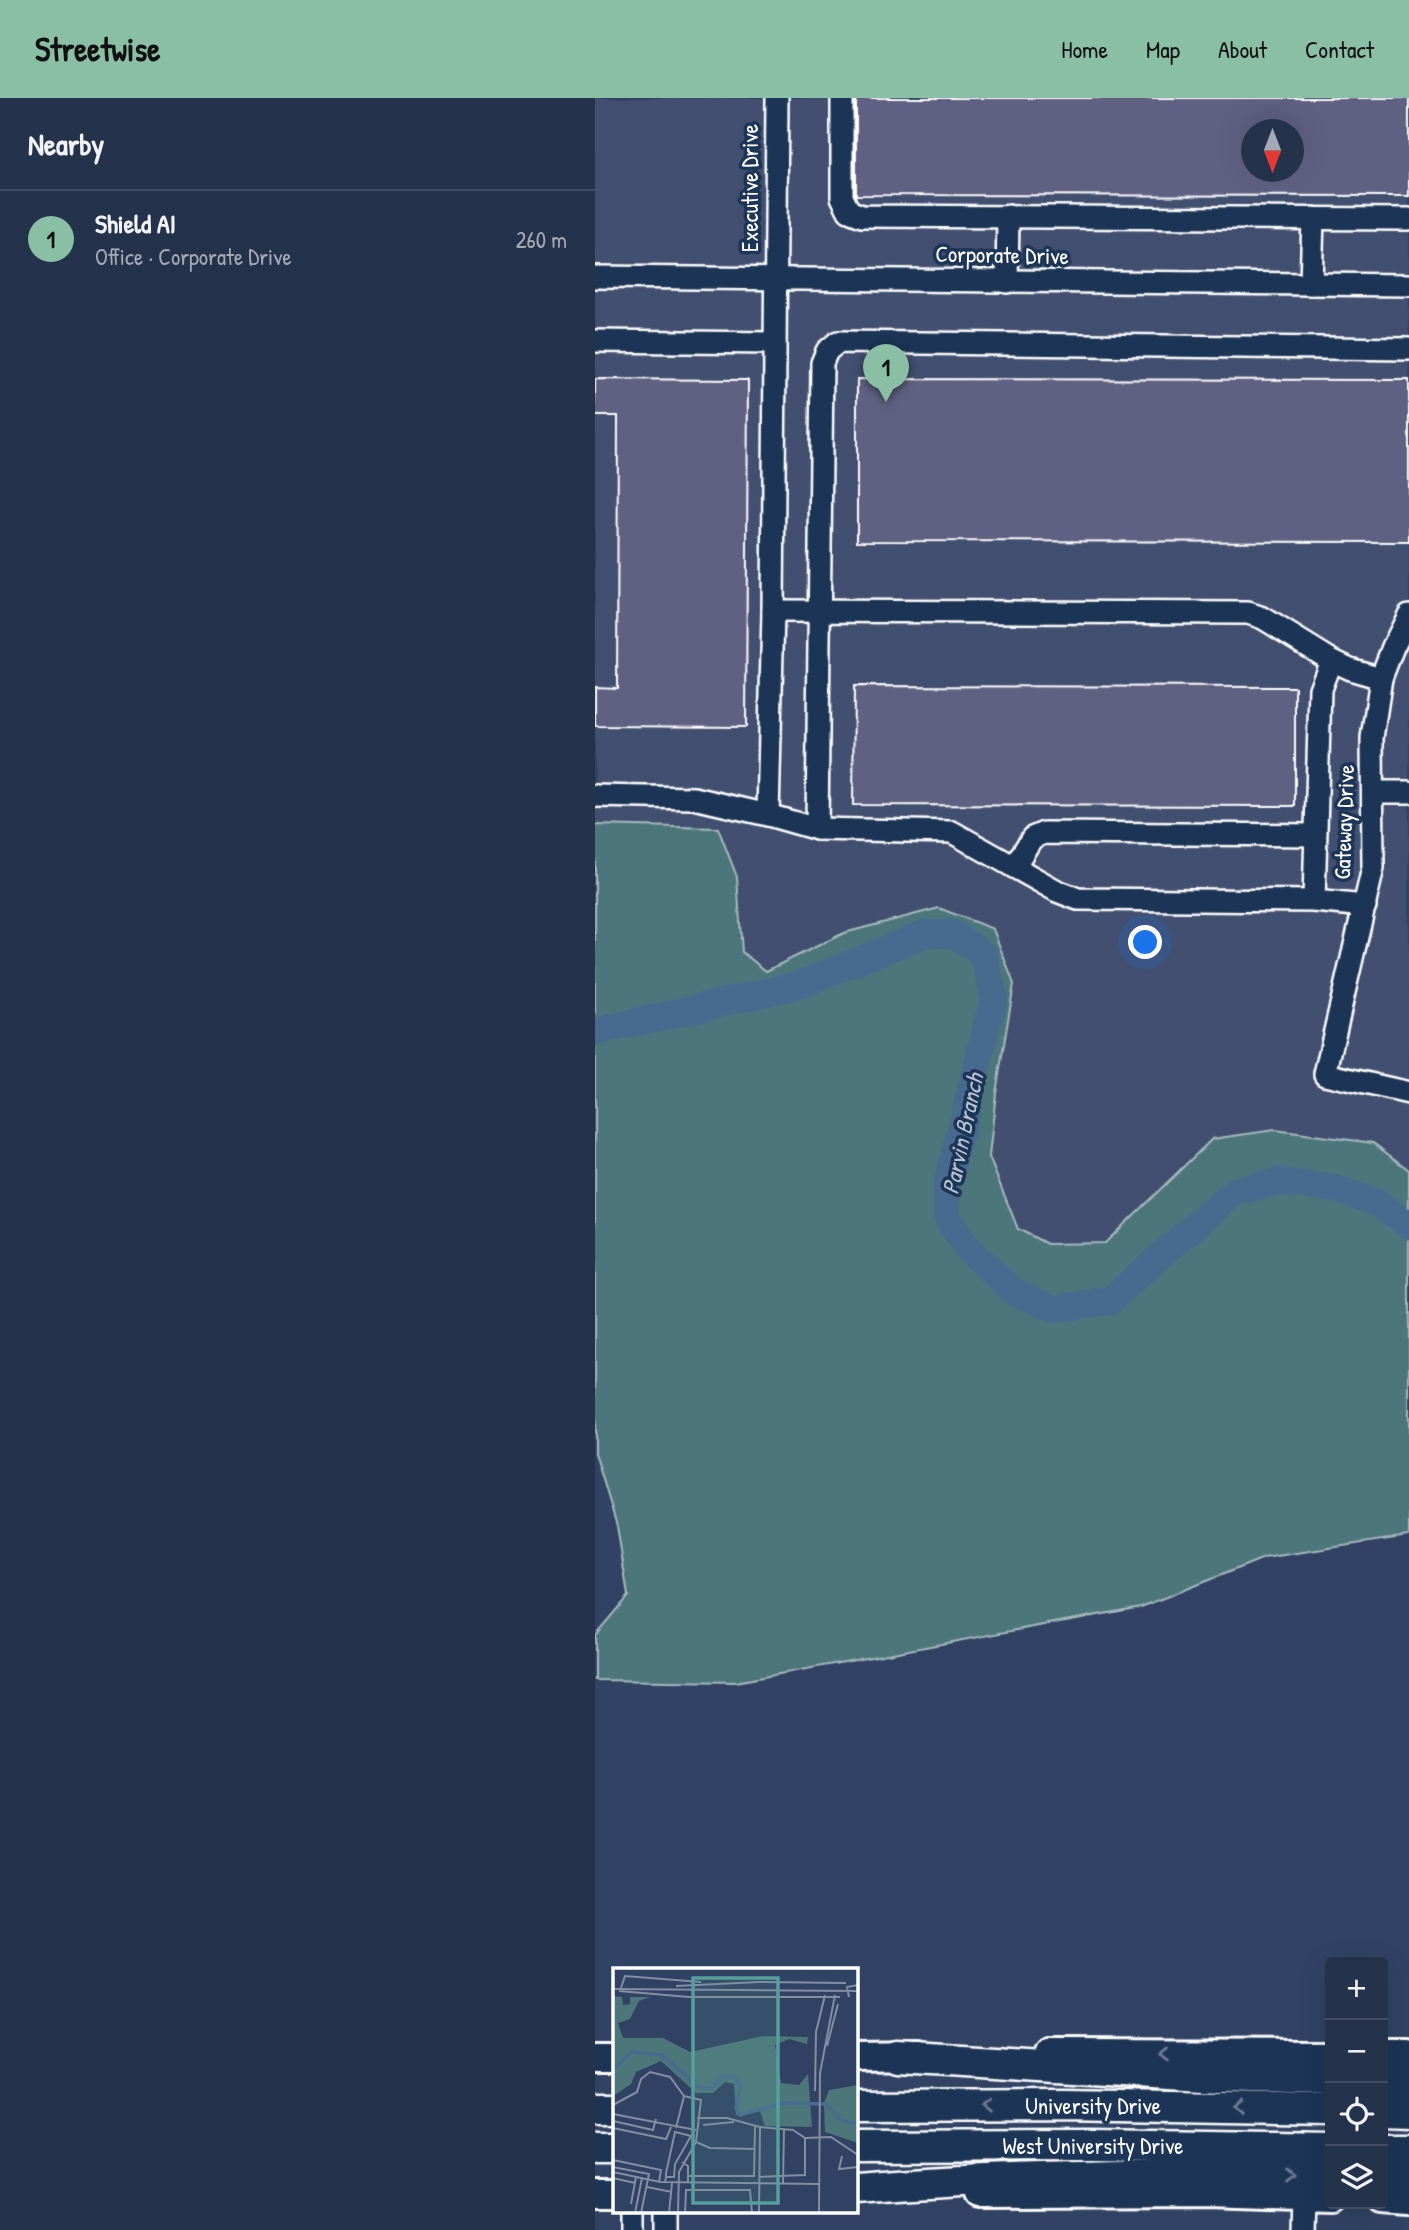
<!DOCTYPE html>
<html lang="en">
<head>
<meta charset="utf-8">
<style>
  body { margin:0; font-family:"Patrick Hand",sans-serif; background:#2d3a52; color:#f1f3f6 }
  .controls { position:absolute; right:21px; bottom:21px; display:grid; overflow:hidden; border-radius:7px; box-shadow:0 7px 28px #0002 }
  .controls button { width:63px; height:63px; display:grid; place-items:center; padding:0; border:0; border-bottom:2px solid #424d63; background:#25324b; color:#f1f3f6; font:35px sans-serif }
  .compass { position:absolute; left:646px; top:21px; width:63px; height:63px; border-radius:50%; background:#25324b; box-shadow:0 7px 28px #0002; rotate:180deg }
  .you { position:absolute; left:551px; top:845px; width:24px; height:24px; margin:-18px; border:5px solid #fff; border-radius:50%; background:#1a73e8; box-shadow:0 0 0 10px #1a73e833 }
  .badge { display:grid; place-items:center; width:46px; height:46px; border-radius:50%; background:#8abfa5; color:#111; font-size:23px; font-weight:700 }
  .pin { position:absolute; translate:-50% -58px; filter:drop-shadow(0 2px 4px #0008) }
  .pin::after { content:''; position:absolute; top:37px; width:24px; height:21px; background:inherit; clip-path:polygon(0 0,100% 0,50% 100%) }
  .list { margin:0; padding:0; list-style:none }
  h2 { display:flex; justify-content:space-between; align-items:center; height:91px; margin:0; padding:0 28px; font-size:30px }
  h2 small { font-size:23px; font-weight:400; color:#a3aab5 }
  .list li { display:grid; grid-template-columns:46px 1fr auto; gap:21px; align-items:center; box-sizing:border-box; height:98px; padding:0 28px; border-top:2px solid #424d63 }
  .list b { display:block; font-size:26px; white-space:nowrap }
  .list p { margin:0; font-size:23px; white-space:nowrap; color:#a3aab5 }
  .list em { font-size:23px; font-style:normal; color:#a3aab5 }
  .icon { flex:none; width:38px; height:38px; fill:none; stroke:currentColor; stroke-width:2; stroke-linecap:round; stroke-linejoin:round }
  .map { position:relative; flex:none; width:814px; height:2132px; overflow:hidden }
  header { display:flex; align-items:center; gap:42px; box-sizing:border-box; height:98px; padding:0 35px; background:#8abfa5; color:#111 }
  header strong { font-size:33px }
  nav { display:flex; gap:38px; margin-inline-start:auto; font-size:24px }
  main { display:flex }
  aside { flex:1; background:#25324b }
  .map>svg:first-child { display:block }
</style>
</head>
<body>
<header>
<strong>Streetwise</strong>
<nav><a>Home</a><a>Map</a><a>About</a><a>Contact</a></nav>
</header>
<main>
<aside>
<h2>Nearby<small></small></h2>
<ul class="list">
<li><span class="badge">1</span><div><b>Shield AI</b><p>Office · Corporate Drive</p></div><em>260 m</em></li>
</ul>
</aside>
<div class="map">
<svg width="814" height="2132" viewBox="0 0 814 2132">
  <rect width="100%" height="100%" fill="#314264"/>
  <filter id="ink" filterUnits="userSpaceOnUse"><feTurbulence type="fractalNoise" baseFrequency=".0143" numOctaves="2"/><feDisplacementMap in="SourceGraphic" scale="14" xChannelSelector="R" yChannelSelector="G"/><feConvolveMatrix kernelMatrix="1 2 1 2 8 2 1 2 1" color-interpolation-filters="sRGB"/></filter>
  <g filter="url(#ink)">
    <path fill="#434f70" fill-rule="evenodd" d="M0,0H814V1072L778,1045L680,1032L617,1041L510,1145L452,1146L423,1131L394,1059L401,995L249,835L171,873L147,854L142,779L123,730L0,727ZM656,32H698V74H656Z"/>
    <polygon fill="#4d767b" stroke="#a6babd" stroke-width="2" points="0,727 123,730 142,779 147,854 171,873 249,835 344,810 398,831 419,886 401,995 394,1059 423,1131 452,1146 510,1145 617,1041 680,1032 778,1045 814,1072 814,1438 669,1460 546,1509 141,1584 0,1582 0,1537 33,1498 22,1428 0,1355"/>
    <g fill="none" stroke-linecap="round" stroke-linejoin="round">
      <polyline stroke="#496a8f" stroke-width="28" points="0,934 207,886 329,836 359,836 389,857 399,899 352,1087 352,1119 373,1152 420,1194 458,1211 514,1203 640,1093 684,1084 742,1091 783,1105 814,1127"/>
    </g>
    <g fill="#616183" stroke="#fff" stroke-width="2" fill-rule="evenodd">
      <path d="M261,0H814V98L261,97ZM656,32H698V74H656Z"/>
      <polygon points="0,281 153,282 151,629 0,628 0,589 22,590 23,318 0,318"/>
      <polygon points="262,281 814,282 814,444 262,443"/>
      <polygon points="259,588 700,589 700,708 258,707"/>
    </g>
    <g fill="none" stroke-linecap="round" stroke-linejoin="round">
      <g stroke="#fff" stroke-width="26">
        <g id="minor">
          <polyline points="182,0 178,513 173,717 222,731 357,734 462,793 483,801 719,803 770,808"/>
          <polyline points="247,0 247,99 254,113 267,118 814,121"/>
          <polyline points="0,179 814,187"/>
          <polyline points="412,184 413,118"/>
          <polyline points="716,186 718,120"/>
          <polyline points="0,243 180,245"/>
          <polyline points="178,513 653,515 668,520 736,562 755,571 786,580"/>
          <polyline points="814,517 798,549 786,580 777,640 778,770 730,976 814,995"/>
          <polyline points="778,694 814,694"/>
          <polyline points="0,698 99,700 173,717"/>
          <polyline points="222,731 227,265 232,253 243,244 814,251"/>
          <polyline points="419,769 437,740 449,735 720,737"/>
          <polyline points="719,803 725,591 736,562"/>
          <polyline points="37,2132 37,2113"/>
          <polyline points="71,2132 71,2113"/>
          <polyline points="708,2132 709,2098"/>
        </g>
      </g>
      <g stroke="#fff" stroke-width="32">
        <g id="major">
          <polyline points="454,1955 735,1956"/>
          <polyline points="788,1957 814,1957"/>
          <polyline points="0,1959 19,1959"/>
          <polyline points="261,1959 324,1958"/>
          <polyline points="0,2096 19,2096"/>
          <polyline points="385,2096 612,2095 735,2099"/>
          <polyline points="788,2102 814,2104"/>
        </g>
      </g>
      <g stroke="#fff" stroke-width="35">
        <g id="highway">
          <polyline points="303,1959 623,1979 735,1982"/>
          <polyline points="788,1984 814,1985"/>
          <polyline points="261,2008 467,2007 735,2012"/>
          <polyline points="0,2010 19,2010"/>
          <polyline points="788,2013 814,2014"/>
          <polyline points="261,2048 498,2047 735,2051"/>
          <polyline points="0,2050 19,2050"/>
          <polyline points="788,2052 814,2052"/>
          <polyline points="788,2077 814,2077"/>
          <path d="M261,2090C419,2077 577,2077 735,2077"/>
        </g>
      </g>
      <use href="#minor" stroke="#1d3557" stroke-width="21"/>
      <use href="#major" stroke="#1d3557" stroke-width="26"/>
      <use href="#highway" stroke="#1d3557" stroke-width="30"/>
    </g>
    <defs><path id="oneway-chevron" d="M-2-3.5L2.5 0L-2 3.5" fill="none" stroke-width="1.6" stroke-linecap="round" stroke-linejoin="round" transform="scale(1.75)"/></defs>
    <g stroke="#6c7c92">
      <use href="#oneway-chevron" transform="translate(569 1956) rotate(-180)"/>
      <use href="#oneway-chevron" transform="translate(391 2007) rotate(180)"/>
      <use href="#oneway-chevron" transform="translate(643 2010) rotate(-179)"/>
      <use href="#oneway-chevron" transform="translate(696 2077)"/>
    </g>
  </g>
  <g text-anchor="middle" stroke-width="7" stroke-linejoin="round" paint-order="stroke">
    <g font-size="23" fill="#fff" stroke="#1d3557">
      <text transform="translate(155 90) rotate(-90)" y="8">Executive Drive</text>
      <text transform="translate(407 157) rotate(1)" y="8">Corporate Drive</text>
      <text transform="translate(749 724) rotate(-88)" y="8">Gateway Drive</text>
      <text x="498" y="2016">University Drive</text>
      <text x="498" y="2056">West University Drive</text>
    </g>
    <g font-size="24" font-style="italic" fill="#b6c3d2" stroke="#1d3557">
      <text transform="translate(368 1036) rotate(-78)" y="8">Parvin Branch</text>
    </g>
  </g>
  <g transform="translate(18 1870)">
    <rect width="245" height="245" fill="#314264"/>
    <path d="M0,28L9,29L10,37L17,36V29H37L26,33L17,51L5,55L10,70H50L77,84L150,68L195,69L194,76L176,71L162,77L168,115L186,117L195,106L199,159L152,158L147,143L123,147L121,116L112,114L100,125H83L48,93L23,104L18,116L0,128ZM245,117V175L212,164L211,135L216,122Z" fill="#4d767b"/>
    <path fill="none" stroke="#496a8f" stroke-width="3.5" d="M0,102L18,84L49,87L87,120H98L111,108L121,109L128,117L123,140L127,147L171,135L213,136L228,152L245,156"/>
    <path fill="none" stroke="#838ea2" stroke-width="2" d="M88,14L12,8L7,23L76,29H227M142,14L233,15M63,18L146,14M0,21L245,23M236,29L234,19L245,17M214,78L225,36M202,123L203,64L212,27M0,137L24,124L28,111L37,104L57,109L71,128L88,132L83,174L66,204L65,245M0,146L83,162M84,150H114L147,159L146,245M0,153L40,162L43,151M90,157L121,154M0,160L53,171L58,159M63,160L71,128M192,170L218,169L245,187M83,174L97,180L142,181M229,188L226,201L245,199M0,192L48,202L46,214M69,194L75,198V215M0,199L36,206L28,245M0,204L47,214L206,216M75,208H141L142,158M146,209L192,207V170L180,162L147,159M0,210L22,215M52,214L53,209V205L62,164L78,168L62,196L61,209H53M170,216L171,161M34,219L59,224M18,236L23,209M22,245L29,210M56,245L59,215M72,245L73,222H137L139,245M206,245L207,105L222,27"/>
    <path fill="#579f9a" fill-opacity="0.15" stroke="#579f9a" stroke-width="3.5" d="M80,10H165V235H80Z"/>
    <rect width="245" height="245" fill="none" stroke="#fff" stroke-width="3.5"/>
  </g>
</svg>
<div class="controls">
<button>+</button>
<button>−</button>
<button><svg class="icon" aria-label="locate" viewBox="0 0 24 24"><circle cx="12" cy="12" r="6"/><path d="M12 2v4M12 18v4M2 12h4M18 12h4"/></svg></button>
<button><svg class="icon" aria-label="layers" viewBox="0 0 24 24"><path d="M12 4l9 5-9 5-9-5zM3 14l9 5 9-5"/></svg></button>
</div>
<svg class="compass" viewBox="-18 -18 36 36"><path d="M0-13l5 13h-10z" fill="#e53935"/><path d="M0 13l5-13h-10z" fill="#a3aab5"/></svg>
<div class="you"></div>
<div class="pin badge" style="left:291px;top:304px">1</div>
</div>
</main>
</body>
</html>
